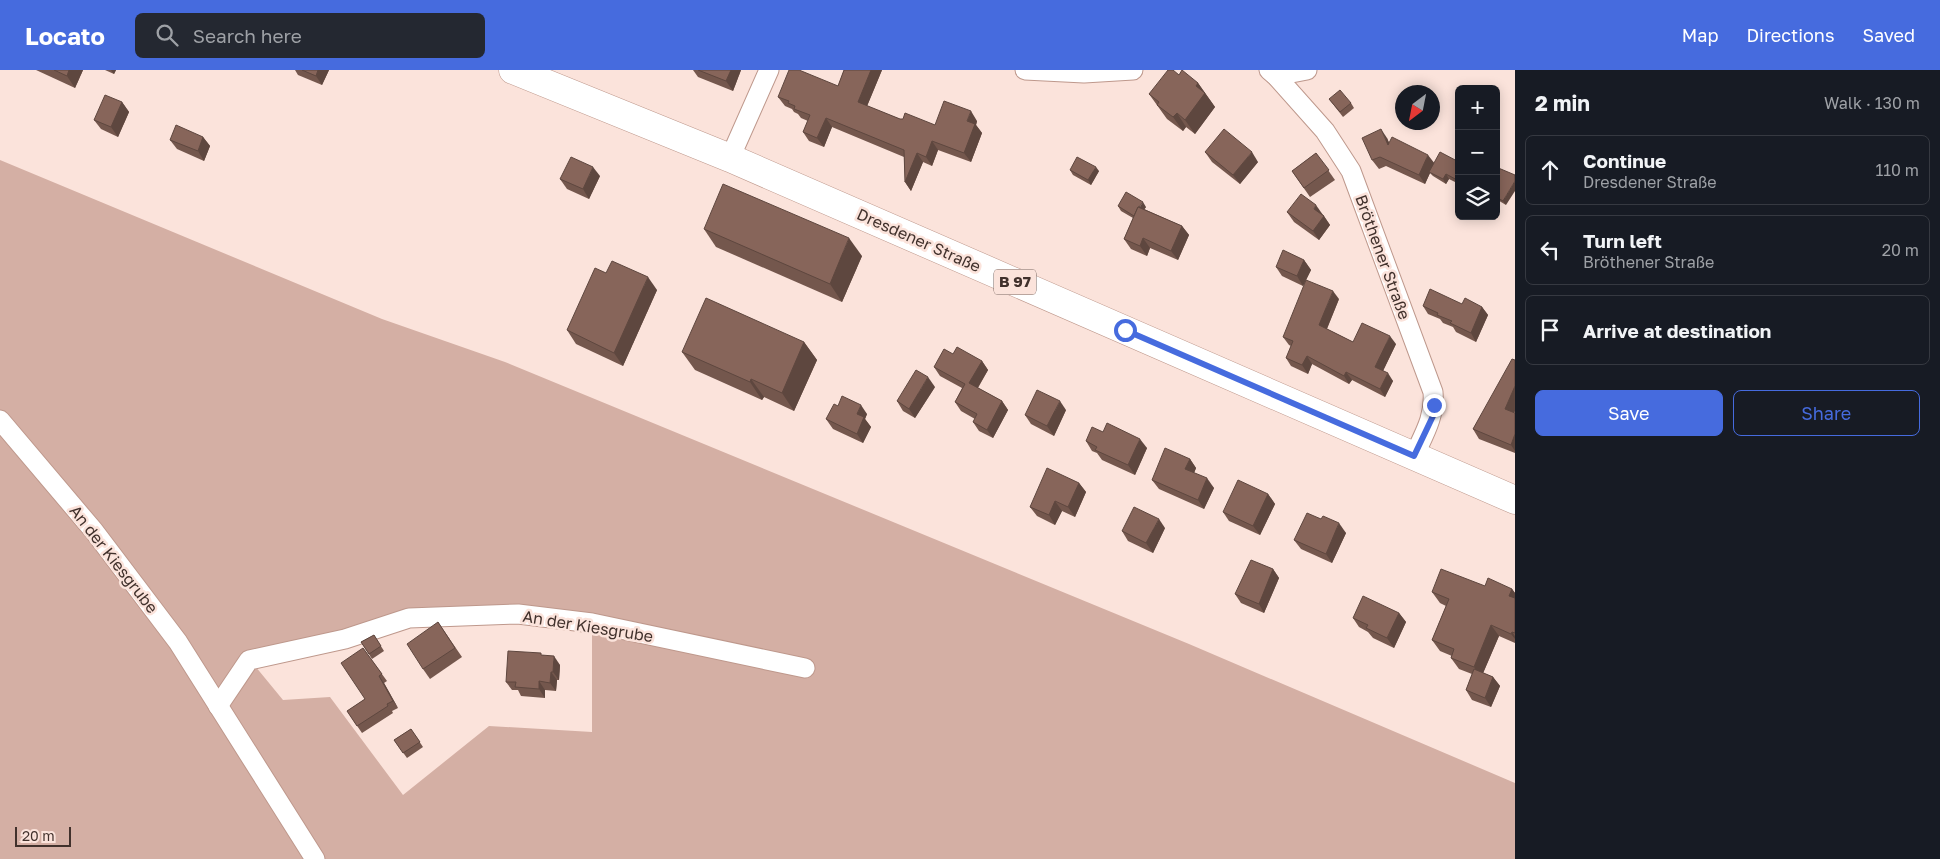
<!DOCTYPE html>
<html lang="en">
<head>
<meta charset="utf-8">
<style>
  body { margin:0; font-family:"Golos Text",sans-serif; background:#242831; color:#f1f3f6 }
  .controls { position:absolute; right:15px; top:15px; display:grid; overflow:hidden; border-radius:8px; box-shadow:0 2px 12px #0003 }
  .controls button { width:45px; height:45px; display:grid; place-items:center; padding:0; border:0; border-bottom:1px solid #363941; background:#171b24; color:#f1f3f6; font:25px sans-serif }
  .compass { position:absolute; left:1395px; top:15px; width:45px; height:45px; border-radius:50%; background:#171b24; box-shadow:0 2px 12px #0003; rotate:212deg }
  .scale { position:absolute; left:15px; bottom:12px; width:56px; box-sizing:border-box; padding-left:5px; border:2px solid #41312c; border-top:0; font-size:14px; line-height:18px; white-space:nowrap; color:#41312c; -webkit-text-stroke:4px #fbe3db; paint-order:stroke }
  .stop { position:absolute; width:15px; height:15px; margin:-11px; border:4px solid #466bde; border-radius:50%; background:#fff }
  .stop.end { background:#466bde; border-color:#fff; box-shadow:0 1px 5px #0008 }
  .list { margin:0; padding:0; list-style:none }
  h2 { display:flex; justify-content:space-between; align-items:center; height:65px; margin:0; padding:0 20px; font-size:21px }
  h2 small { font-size:16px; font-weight:400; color:#9ea1a6 }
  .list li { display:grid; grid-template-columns:32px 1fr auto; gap:15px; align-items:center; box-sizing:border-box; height:70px; margin:0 10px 10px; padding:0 10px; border:1px solid #363941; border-radius:8px }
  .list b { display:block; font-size:19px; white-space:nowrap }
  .list p { margin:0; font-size:16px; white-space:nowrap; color:#9ea1a6 }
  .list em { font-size:16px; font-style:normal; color:#9ea1a6 }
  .actions { display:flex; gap:10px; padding:15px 20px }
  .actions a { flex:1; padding:11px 0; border:1px solid #466bde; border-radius:8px; text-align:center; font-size:18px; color:#466bde }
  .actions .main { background:#466bde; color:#fff }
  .icon { flex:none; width:28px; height:28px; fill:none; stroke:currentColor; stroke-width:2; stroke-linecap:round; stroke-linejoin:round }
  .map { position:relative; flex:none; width:1515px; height:789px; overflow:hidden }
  header { display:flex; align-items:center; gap:30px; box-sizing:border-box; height:70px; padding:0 25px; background:#466bde; color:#fff }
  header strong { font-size:24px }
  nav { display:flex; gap:28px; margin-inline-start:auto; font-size:18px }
  .search { width:350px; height:45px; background:#242831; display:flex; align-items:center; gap:12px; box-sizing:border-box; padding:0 18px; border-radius:8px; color:#9ea1a6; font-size:19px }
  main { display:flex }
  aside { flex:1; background:#171b24 }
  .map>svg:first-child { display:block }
</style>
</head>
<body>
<header>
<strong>Locato</strong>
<div class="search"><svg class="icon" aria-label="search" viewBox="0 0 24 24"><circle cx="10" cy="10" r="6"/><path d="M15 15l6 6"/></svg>Search here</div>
<nav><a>Map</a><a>Directions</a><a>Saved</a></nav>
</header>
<main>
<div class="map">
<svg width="1515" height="789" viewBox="0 0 1515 789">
  <rect width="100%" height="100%" fill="#fbe3db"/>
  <path fill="#d4afa4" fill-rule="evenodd" d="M0,90L382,249L505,292L1189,574L1515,713V789H0ZM409,548L592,554V662L489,656L403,725L330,627L283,630L250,590Z"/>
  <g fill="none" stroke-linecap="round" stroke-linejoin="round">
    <g stroke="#be988c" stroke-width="21">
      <g id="street">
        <polyline points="1025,0 1084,3 1133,0"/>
        <path d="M1269,0L1276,6L1325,61L1351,101L1433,322C1435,347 1424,364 1414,386"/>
        <polyline points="1276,6 1307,0"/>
        <polyline points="730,88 769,0"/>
        <polyline points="0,350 94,461 178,572 315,789"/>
        <polyline points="218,636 249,590 345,569 409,548 518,544 592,553 805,598"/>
      </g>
    </g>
    <g stroke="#be988c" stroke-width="29">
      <polyline id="primary" points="513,0 730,88 1515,430"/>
    </g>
    <use href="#street" stroke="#fff" stroke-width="19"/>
    <use href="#primary" stroke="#fff" stroke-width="28"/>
  </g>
  <g fill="#74574d">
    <polygon points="36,0 83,0 75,18"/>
    <polygon points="105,0 116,0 114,4"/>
    <polygon points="295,0 329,0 322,15 298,5"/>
    <polygon points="693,0 741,0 733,21 698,7"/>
    <polygon points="844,0 882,0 867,36 900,49 935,55 977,51 976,55 982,63 971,92 938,80 932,96 923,92 911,121 905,112 904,87 832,57 824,77 809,71 803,62 808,51 801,48 798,44 794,42 792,39 785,36 778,27 838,16"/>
    <polygon points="1179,5 1198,13 1215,37 1195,64 1186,57 1183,61 1167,49 1149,24"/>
    <polygon points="1329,29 1351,33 1354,38 1343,47"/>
    <polygon points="122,32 129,42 118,67 101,59 94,50"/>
    <polygon points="203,67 210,76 204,91 177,79 170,70"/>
    <polygon points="1387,68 1389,73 1434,93 1459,92 1459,114 1449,109 1446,114 1433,106 1430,103 1425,114 1386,96 1379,99 1372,90"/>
    <polygon points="1205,82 1258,92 1240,114 1212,92"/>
    <polygon points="1316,83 1335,110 1310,127 1292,101"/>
    <polygon points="1496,97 1506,135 1496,129"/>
    <polygon points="1070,100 1099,101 1091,115 1073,105"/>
    <polygon points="600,106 589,129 567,119 560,109"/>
    <polygon points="1118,136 1146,137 1144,139 1182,156 1189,165 1178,190 1150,178 1147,186 1131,179 1124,169 1133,148 1121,141"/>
    <polygon points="1287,142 1323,145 1330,155 1319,170 1294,152"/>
    <polygon points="704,159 862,186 842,232 716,177"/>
    <polygon points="1304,190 1311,200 1303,216 1282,206 1276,197"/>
    <polygon points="606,203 657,220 623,296 576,274 567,260"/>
    <polygon points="1339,229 1327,259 1353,272 1396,274 1383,301 1393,311 1385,327 1352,310 1349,314 1312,294 1308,304 1291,296 1286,288 1291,276 1289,275 1283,267"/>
    <polygon points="1462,234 1482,237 1488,245 1476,272 1456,262 1453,257 1443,253 1440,249 1428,244 1423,236"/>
    <polygon points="804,272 817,290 794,341 764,327 762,330 695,300 682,282"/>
    <polygon points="1515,290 1515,341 1514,343 1515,343 1515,383 1479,369 1473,359"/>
    <polygon points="982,291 988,300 978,318 1002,331 1008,340 993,368 979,361 973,352 975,349 961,341 955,332 962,318 940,306 934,297"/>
    <polygon points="935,317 915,348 903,341 897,331"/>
    <polygon points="838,336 867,344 865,349 871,357 863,373 833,359 826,349"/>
    <polygon points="1066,340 1054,366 1031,354 1025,345"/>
    <polygon points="1103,362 1147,378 1135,405 1102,390 1097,383 1092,381 1086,371"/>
    <polygon points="1190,389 1196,398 1194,403 1214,418 1204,439 1159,419 1152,410"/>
    <polygon points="1079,413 1086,422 1075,447 1062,441 1055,455 1037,446 1030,437"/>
    <polygon points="1268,424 1275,434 1260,465 1229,451 1223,442"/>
    <polygon points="1321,449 1346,463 1332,493 1301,479 1294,470"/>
    <polygon points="1165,458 1153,483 1128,471 1122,461"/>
    <polygon points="1273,499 1279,508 1264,543 1241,533 1235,524"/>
    <polygon points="1485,516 1512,519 1515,523 1515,573 1499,566 1483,603 1493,607 1500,616 1491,637 1472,630 1466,620 1472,604 1459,599 1451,588 1452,586 1440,581 1432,570 1446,536 1440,533 1432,522"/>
    <polygon points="1399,543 1406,552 1394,578 1373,568 1368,562 1359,557 1353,548"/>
    <polygon points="438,552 462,587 430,609 423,599"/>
    <polygon points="374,565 384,581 372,589 361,572"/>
    <polygon points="363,578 387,611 384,613 398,638 392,641 393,643 362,663 347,641 365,629"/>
    <polygon points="543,585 560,595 559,610 557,610 556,621 545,620 545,628 521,626 518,620 512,620 506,612"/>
    <polygon points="411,659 423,677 407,688 394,670"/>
  </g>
  <g fill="#5e473f">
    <polygon points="69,0 83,0 75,18 67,6"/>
    <polygon points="111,0 116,0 114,4"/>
    <polygon points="318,0 329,0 322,15 316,6"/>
    <polygon points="731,0 741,0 733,21 726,11"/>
    <polygon points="871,0 882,0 865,41 858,32"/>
    <polygon points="1198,13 1215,37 1195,64 1185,50 1196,16"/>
    <polygon points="122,32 129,42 118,67 111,57"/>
    <polygon points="971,41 977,51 976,55 982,63 971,92 964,83 967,51"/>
    <polygon points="1177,43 1186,57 1183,61 1173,47"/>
    <polygon points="826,48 832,57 824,77 817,68"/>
    <polygon points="1381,59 1387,68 1394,84 1388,75"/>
    <polygon points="203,67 210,76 204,91 198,81"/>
    <polygon points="932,71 938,80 932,96 926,87"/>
    <polygon points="1252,82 1258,92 1240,114 1233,105"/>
    <polygon points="917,83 923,92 911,121 905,112"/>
    <polygon points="1428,85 1435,94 1429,102 1430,103 1425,114 1419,105"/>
    <polygon points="593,97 600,106 589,129 583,119"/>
    <polygon points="1096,97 1099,101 1091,115 1088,110"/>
    <polygon points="1446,104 1449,109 1446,114 1443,109"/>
    <polygon points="1515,111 1515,121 1506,135 1503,131"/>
    <polygon points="1143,132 1146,137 1137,151 1134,146"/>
    <polygon points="1316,135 1323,145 1321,148 1314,139"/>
    <polygon points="1324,146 1330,155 1319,170 1313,161"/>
    <polygon points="1182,156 1189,165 1178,190 1171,181"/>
    <polygon points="849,168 862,186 842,232 830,214"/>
    <polygon points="1143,168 1150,178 1147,186 1140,176"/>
    <polygon points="1304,190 1311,200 1303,216 1297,206"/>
    <polygon points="648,207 657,220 623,296 614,283"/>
    <polygon points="1333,221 1339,229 1325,263 1319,255"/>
    <polygon points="1482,237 1488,245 1476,272 1471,263"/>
    <polygon points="1390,266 1396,274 1381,305 1375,297"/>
    <polygon points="804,272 817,290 794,341 782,323"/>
    <polygon points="1307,286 1312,294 1308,304 1302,295"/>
    <polygon points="982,291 988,300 975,322 969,313"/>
    <polygon points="1346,302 1352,310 1349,314 1344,306"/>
    <polygon points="1388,303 1393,311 1385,327 1380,319"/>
    <polygon points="928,307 935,317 915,348 909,339"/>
    <polygon points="751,309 764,327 762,330 750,312"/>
    <polygon points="1515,316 1515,341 1512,348 1505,339"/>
    <polygon points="1002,331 1008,340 993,368 987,360"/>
    <polygon points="1060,331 1066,340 1054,366 1047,356"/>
    <polygon points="861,335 867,344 865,349 871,357 863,373 857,364 857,344"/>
    <polygon points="1515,364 1515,381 1511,375"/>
    <polygon points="1140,369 1147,378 1135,405 1128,395"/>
    <polygon points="1190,389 1196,398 1192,408 1185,399"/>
    <polygon points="1207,408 1214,418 1204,439 1198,430"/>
    <polygon points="1079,413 1086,422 1075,447 1068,437"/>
    <polygon points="1268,424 1275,434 1260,465 1253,456"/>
    <polygon points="1055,431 1062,441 1055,455 1049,445"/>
    <polygon points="1159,449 1165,458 1153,483 1146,473"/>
    <polygon points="1339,453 1346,463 1332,493 1326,484"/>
    <polygon points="1273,499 1279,508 1264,543 1259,534"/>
    <polygon points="1512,519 1515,523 1515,534 1509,526"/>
    <polygon points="1399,543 1406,552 1394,578 1387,568"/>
    <polygon points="1491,555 1499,566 1481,608 1474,597"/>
    <polygon points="1512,562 1515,566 1515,569 1511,564"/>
    <polygon points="554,586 560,595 559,610 553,602"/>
    <polygon points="551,602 557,610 556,621 550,613"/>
    <polygon points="379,606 384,613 398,638 393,631"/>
    <polygon points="1493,607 1500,616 1491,637 1485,628"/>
    <polygon points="539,611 545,620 545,628 539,619"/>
  </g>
  <g fill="#87655a" stroke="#5e473f">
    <polygon points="54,0 69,0 67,6"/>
    <polygon points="302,0 318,0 316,6"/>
    <polygon points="698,0 731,0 726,11"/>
    <polygon points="789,0 799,0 838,16 844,0 871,0 858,32 900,49 903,49 905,43 935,55 944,31 971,41 967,51 975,54 964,83 932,71 926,87 917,83 905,112 904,80 826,48 817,68 803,62 810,45 794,39 795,36 788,33 789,31 778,27"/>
    <polygon points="1168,0 1173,0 1179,5 1182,0 1198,13 1196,16 1205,23 1185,50 1177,43 1173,47 1157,35 1159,32 1149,24"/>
    <polygon points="1340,20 1351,33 1340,42 1329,29"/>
    <polygon points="105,25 122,32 111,57 94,50"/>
    <polygon points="176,55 203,67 198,81 170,70"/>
    <polygon points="1224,59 1252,82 1233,105 1205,82"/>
    <polygon points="1381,59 1388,75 1392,67 1428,85 1419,105 1380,87 1372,90 1362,68"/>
    <polygon points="1440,82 1459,92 1459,111 1446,104 1443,109 1429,102"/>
    <polygon points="1316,83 1329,100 1304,118 1292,101"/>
    <polygon points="571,87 593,97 583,119 560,109"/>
    <polygon points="1077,87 1096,97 1088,110 1070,100"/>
    <polygon points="1496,97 1515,105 1515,111 1503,131 1496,127"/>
    <polygon points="723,114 849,168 830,214 704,159"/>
    <polygon points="1126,122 1143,132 1139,137 1138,137 1134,146 1118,136"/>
    <polygon points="1301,124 1316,135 1314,139 1324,146 1313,161 1287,142"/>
    <polygon points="1138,137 1182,156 1171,181 1143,168 1140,176 1124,169"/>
    <polygon points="1283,180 1304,190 1297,206 1276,197"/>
    <polygon points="612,191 648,207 614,283 567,260 595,198 606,203"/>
    <polygon points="1306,210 1333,221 1319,255 1353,272 1362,253 1390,266 1375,297 1388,303 1380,319 1346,302 1344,306 1307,286 1302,295 1286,288 1293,271 1283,267"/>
    <polygon points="1430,219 1462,234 1465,228 1482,237 1471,263 1450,253 1452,251 1437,245 1438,243 1423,236"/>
    <polygon points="706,228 804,272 782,323 751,309 750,312 682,282"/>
    <polygon points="957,277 982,291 969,313 1002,331 987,360 973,352 977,344 955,332 965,314 934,297 944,279 953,284"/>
    <polygon points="1512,289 1515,290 1515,316 1505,339 1515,343 1515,364 1511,375 1473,359"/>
    <polygon points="916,300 928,307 909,339 897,331"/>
    <polygon points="1037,320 1060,331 1047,356 1025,345"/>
    <polygon points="842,326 861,335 857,344 864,347 857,364 826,349 834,334 838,336"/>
    <polygon points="1107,353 1140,369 1128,395 1095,380 1097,377 1086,371 1092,357 1103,362"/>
    <polygon points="1165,378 1190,389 1185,399 1207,408 1198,430 1152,410"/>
    <polygon points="1047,398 1079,413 1068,437 1055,431 1049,445 1030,437"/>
    <polygon points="1238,410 1268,424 1253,456 1223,442"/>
    <polygon points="1134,437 1159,449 1146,473 1122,461"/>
    <polygon points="1307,443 1321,449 1323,446 1339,453 1326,484 1294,470"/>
    <polygon points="1251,490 1273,499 1259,534 1235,524"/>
    <polygon points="1441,499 1485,516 1488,508 1512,519 1509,526 1515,528 1515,563 1512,562 1511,564 1491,555 1474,597 1451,588 1454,579 1432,570 1449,529 1432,522"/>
    <polygon points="1363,526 1399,543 1387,568 1366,558 1368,555 1353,548"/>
    <polygon points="438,552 455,578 423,599 407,574"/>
    <polygon points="374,565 381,576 369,584 361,572"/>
    <polygon points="363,578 382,604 379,606 393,631 387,634 388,636 357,656 347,641 365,629 341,593"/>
    <polygon points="508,581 541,583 541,585 554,586 553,602 551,602 550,613 539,611 539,619 515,617 516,612 506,612"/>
    <polygon points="1474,599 1493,607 1485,628 1466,620"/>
    <polygon points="411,659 420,672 403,683 394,670"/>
  </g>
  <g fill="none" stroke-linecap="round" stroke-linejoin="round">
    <polyline stroke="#466bde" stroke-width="6" points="1125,260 1414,386 1433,346 1434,335"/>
  </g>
  <g text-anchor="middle" stroke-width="5" stroke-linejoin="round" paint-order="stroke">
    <rect fill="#fbe3db" stroke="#796660" stroke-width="1" x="994" y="199.5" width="42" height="25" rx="4"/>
    <g font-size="15" font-weight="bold" fill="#41312c">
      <text x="1015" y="217">B 97</text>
    </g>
    <g font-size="16" fill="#41312c" stroke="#fbe3db">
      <text transform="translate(919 170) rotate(24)" y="6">Dresdener Straße</text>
      <text transform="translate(1383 187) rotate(70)" y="6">Bröthener Straße</text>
      <text transform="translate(114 489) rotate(52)" y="6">An der Kiesgrube</text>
      <text transform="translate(588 556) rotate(9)" y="6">An der Kiesgrube</text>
    </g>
  </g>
</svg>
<div class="controls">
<button>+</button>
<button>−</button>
<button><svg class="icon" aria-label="layers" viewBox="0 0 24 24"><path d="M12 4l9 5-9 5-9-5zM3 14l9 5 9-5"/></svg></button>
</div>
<svg class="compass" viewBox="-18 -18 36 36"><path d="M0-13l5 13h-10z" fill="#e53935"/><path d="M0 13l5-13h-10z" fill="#9ea1a6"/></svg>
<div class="scale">20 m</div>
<div class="stop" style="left:1125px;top:260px"></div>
<div class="stop end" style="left:1434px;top:335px"></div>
</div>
<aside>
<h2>2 min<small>Walk · 130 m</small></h2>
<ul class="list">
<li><svg class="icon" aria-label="ahead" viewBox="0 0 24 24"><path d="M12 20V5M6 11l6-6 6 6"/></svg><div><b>Continue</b><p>Dresdener Straße</p></div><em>110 m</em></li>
<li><svg class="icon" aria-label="left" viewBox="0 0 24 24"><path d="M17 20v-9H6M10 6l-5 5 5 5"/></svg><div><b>Turn left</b><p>Bröthener Straße</p></div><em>20 m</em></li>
<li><svg class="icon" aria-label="arrive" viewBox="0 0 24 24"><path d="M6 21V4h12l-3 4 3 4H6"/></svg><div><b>Arrive at destination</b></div></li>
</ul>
<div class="actions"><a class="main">Save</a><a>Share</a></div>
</aside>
</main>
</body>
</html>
